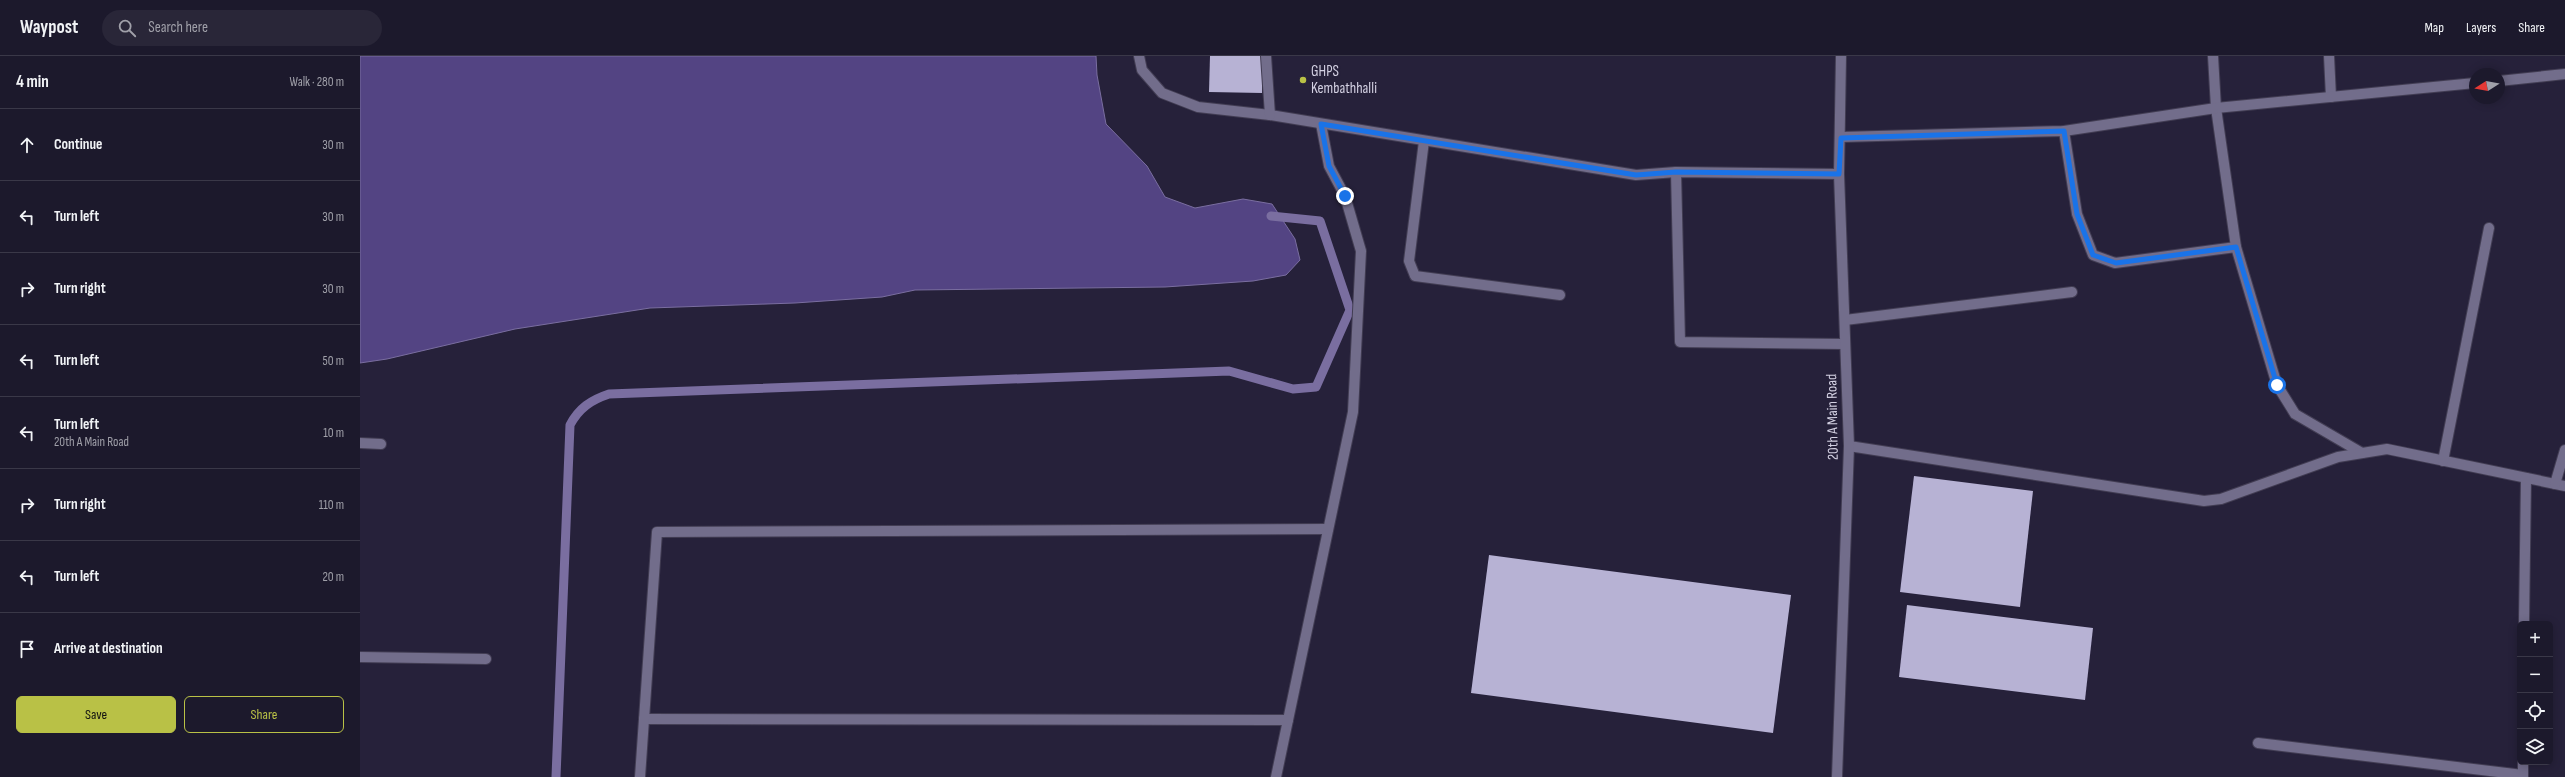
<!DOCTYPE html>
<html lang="en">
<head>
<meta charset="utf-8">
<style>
  body { margin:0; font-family:"Sofia Sans Condensed",sans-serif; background:#292638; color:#f1f3f6 }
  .controls { position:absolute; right:12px; bottom:12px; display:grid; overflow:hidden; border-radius:6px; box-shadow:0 2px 10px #0003 }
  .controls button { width:36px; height:36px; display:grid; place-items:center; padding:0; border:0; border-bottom:1px solid #3a3848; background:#1c192c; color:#f1f3f6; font:20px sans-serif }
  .compass { position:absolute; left:2109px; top:12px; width:36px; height:36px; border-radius:50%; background:#1c192c; box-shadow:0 2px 10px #0003; rotate:259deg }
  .stop { position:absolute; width:12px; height:12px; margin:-9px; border:3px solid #1a73e8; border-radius:50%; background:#fff }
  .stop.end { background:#1a73e8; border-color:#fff; box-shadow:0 1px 4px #0008 }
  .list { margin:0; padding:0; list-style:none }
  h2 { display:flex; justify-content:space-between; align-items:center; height:52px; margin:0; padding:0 16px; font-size:17px }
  h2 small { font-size:13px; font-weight:400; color:#a0a0a9 }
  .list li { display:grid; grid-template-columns:26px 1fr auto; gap:12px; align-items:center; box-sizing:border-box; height:72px; padding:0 16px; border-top:1px solid #3a3848 }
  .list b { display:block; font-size:15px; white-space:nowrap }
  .list p { margin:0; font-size:13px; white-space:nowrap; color:#a0a0a9 }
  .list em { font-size:13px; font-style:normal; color:#a0a0a9 }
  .actions { display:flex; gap:8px; padding:12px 16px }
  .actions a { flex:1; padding:9px 0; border:1px solid #b9c146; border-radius:6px; text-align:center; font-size:14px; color:#b9c146 }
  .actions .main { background:#b9c146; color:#111 }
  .icon { flex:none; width:22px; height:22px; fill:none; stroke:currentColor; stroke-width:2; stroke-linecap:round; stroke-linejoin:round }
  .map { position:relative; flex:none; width:2205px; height:721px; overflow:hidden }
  header { display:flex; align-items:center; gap:24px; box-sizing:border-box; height:56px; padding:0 20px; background:#1c192c; border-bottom:1px solid #3a3848 }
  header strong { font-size:19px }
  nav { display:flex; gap:22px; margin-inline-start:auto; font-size:14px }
  .search { width:280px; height:36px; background:#292638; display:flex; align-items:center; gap:10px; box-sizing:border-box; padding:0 14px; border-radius:22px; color:#a0a0a9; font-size:15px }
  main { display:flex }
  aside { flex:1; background:#1c192c }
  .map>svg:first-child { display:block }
</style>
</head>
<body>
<header>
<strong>Waypost</strong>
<div class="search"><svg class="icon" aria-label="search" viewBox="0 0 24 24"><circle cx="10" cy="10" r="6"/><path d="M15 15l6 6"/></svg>Search here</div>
<nav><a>Map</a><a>Layers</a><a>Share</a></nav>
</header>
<main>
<aside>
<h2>4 min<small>Walk · 280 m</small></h2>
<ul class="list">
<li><svg class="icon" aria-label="ahead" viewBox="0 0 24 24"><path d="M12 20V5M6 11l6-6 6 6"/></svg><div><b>Continue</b></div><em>30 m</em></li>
<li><svg class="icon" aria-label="left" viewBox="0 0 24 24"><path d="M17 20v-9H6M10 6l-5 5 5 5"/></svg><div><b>Turn left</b></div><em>30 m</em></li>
<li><svg class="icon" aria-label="right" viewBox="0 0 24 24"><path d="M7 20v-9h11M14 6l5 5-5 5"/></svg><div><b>Turn right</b></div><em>30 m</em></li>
<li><svg class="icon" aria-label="left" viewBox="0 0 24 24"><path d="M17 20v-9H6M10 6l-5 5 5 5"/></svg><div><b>Turn left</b></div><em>50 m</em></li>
<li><svg class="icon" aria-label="left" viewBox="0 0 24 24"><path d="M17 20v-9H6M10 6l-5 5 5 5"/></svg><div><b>Turn left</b><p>20th A Main Road</p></div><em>10 m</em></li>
<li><svg class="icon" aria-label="right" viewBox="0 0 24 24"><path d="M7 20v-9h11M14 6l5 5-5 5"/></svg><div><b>Turn right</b></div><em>110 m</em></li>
<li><svg class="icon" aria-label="left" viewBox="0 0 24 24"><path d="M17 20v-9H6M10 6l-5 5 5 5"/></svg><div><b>Turn left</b></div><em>20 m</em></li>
<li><svg class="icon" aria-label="arrive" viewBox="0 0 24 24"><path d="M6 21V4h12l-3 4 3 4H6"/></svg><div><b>Arrive at destination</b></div></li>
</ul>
<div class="actions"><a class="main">Save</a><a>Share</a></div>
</aside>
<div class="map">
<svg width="2205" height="721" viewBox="0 0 2205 721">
  <rect width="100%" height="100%" fill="#26213a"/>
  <polygon fill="#534483" stroke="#7a6ea0" points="0,0 736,0 737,19 746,68 787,110 805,141 835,152 883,143 912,148 935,183 940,204 926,219 893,225 805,231 555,234 522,241 435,247 290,252 155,273 27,303 0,307"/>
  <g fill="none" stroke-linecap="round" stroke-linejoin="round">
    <path stroke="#7a6ea0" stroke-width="9" d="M196,721L210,369C219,352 231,344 249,338L869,315L933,333L956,331L990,254L960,165L911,160"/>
  </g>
  <g fill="#b7b2d4">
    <polygon points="850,0 902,0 902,37 849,36"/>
    <polygon points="1554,420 1673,435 1660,551 1540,536"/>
    <polygon points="1129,499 1431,539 1413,677 1111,637"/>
    <polygon points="1547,549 1733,572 1725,644 1539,621"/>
  </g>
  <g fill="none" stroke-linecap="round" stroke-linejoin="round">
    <g stroke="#423d53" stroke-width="12">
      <g id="street">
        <polyline points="779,0 782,14 802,37 838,51 910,59 1276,119 1316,116 1479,118"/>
        <polyline points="906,0 910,59"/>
        <polyline points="1853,0 1856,52 1876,191 1917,329 1935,358 2002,397"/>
        <polyline points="1969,0 1971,41"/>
        <polyline points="2139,25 2205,18"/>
        <polyline points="1704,75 1717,158 1733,199 1755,207 1876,191"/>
        <polyline points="1481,81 1704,75 1856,52 2115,27"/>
        <polyline points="1064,85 1049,205 1055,220 1200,239"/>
        <polyline points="1316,116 1320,286 1485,288"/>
        <polyline points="1485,264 1712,236"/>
        <polyline points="0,387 21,388"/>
        <polyline points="1489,390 1844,445 1861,443 1978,401 2027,393 2205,430"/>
        <polyline points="2083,405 2129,172"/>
        <polyline points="2195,428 2205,394"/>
        <polyline points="2164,568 2166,422"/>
        <polyline points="0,601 126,603"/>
        <polyline points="284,663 928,664"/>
        <polyline points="1898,687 2163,719"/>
        <polyline points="280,721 297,476 968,473"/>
        <polyline points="916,721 993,356 1001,195 985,140 969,110 961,68"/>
        <polyline points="2163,721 2163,706"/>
      </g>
    </g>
    <g stroke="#423d53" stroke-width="12">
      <polyline id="secondary" points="1477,721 1489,390 1479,118 1481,0"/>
    </g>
    <use href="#street" stroke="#726d8b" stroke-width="10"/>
    <use href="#secondary" stroke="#726d8b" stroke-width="10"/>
  </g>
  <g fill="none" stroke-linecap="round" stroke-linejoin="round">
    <polyline stroke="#1a73e8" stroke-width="5" points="985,140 969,110 961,68 1276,119 1316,116 1479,118 1481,82 1704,75 1717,158 1733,199 1756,207 1876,191 1917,329"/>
  </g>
  <circle fill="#b9c146" stroke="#26213a" stroke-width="1.5" cx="943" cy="24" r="4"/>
  <g text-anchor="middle" stroke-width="4" stroke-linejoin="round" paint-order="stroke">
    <g font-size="15" fill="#d4d1e3" stroke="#26213a" text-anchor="start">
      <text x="951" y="20">GHPS<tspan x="951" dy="17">Kembathhalli</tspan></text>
    </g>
    <g font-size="15" fill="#d4d1e3" stroke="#26213a">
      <text transform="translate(1472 361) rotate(-91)" y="5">20th A Main Road</text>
    </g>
  </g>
</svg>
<div class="controls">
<button>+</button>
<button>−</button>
<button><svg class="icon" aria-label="locate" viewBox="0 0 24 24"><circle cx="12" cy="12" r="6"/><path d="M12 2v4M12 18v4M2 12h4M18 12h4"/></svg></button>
<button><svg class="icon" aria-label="layers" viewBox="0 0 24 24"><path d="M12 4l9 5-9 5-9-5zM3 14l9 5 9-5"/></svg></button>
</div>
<svg class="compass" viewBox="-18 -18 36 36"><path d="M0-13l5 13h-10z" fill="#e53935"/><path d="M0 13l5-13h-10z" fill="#a0a0a9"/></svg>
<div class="stop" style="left:1917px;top:329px"></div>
<div class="stop end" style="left:985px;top:140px"></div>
</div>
</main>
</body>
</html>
